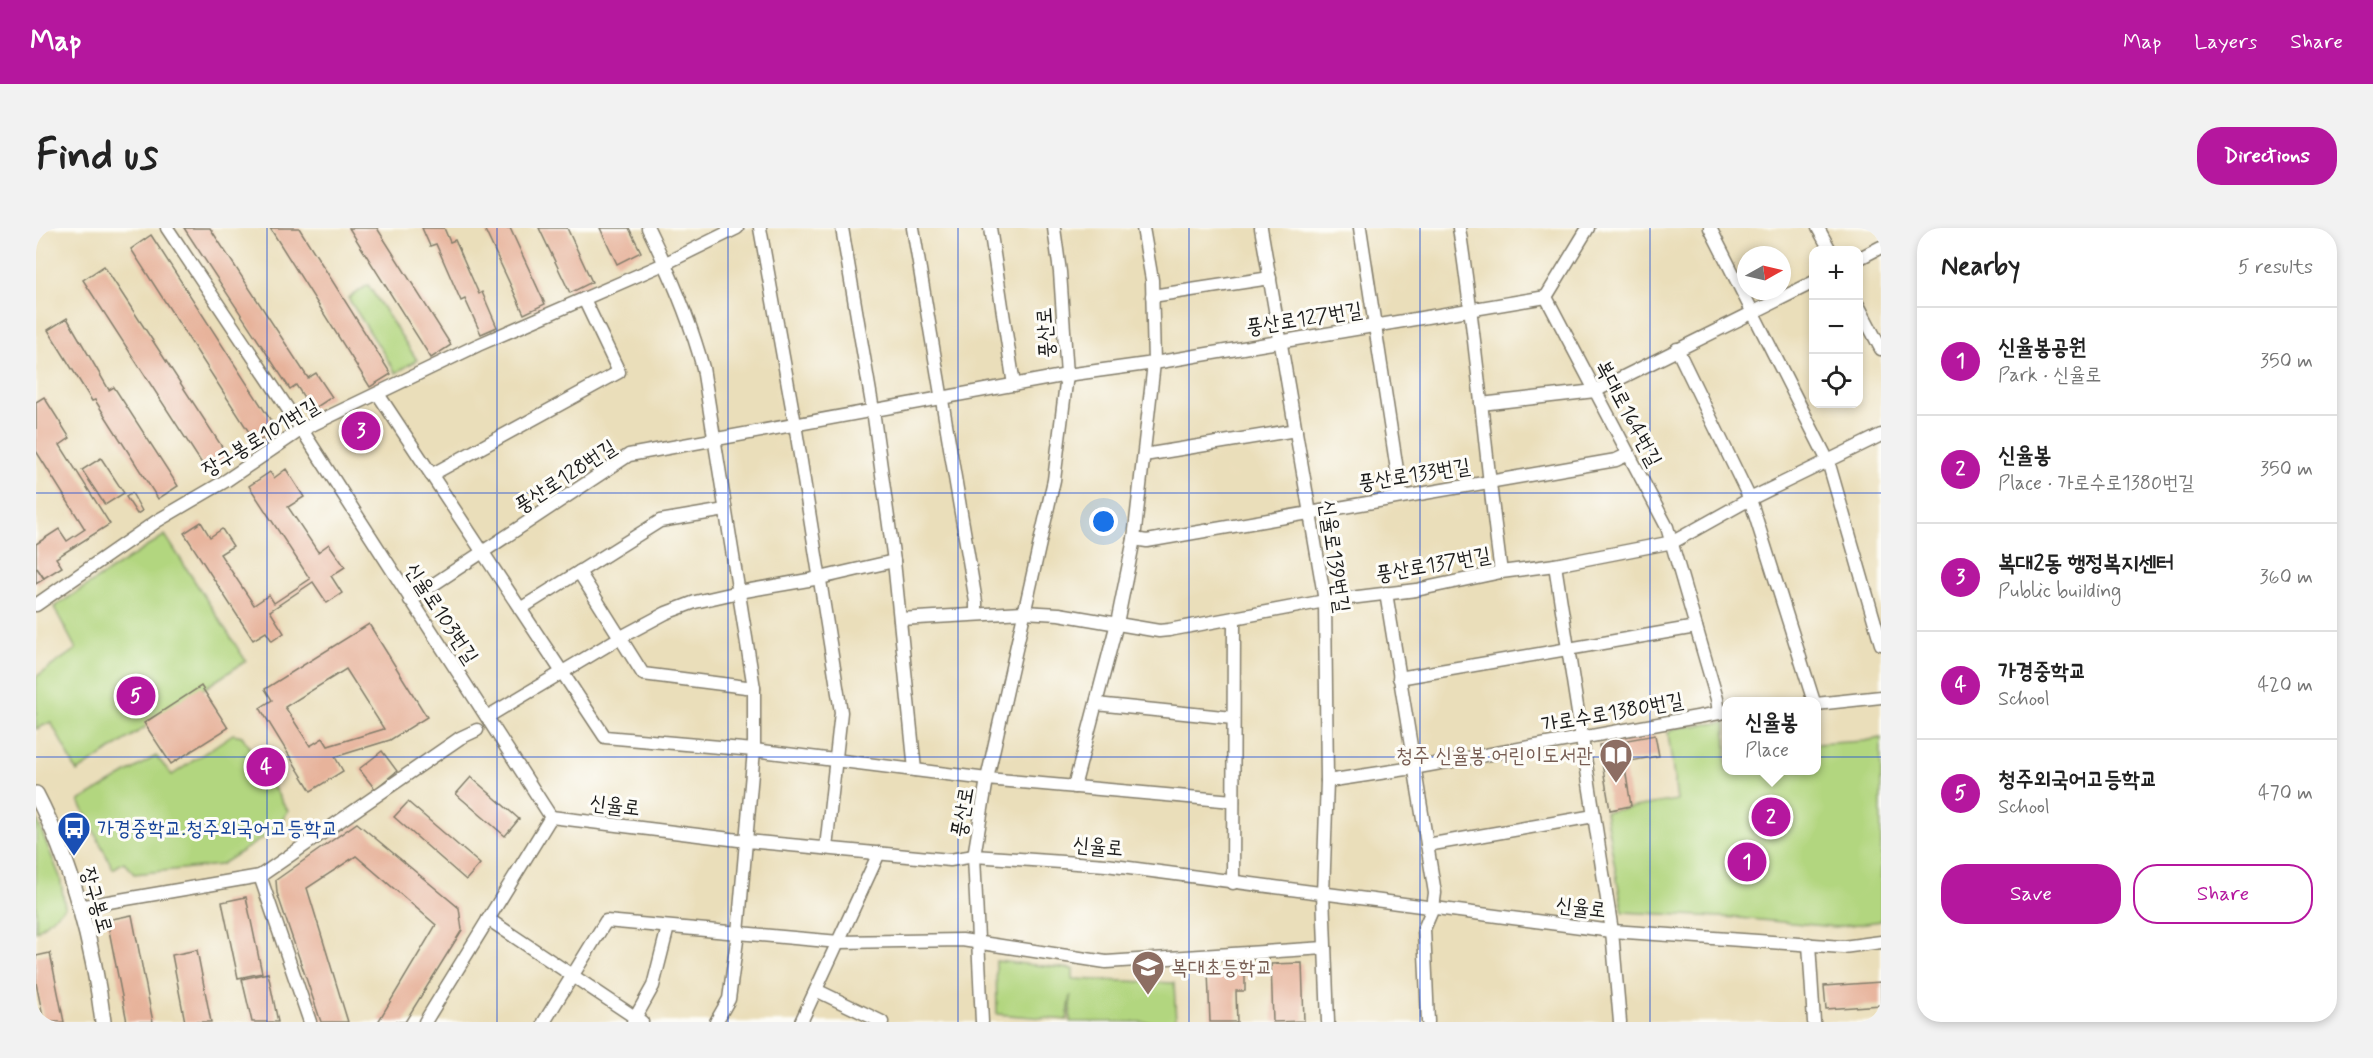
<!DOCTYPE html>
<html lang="en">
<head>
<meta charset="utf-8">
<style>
  body { margin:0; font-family:Mynerve,"Poor Story",sans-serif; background:#f2f2f2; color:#222 }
  .controls { position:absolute; right:18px; top:18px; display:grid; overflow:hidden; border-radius:12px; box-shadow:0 3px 9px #0003 }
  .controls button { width:54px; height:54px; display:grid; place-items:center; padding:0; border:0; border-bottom:2px solid #e0e0e0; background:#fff; color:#222; font:30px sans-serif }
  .compass { position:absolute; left:1701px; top:18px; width:54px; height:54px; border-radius:50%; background:#fff; box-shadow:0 3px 9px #0003; rotate:82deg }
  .you { position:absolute; left:1068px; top:294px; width:21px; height:21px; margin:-15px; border:4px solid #fff; border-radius:50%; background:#1a73e8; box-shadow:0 0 0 9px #1a73e833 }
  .badge { display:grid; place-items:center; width:39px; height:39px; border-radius:50%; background:#b5179e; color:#fff; font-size:20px; font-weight:700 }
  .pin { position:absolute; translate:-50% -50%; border:3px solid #fff; box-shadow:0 2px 6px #0006 }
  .popup { position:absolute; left:1686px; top:469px; width:99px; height:78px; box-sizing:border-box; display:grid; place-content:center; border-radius:12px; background:#fff; filter:drop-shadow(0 2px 4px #0005); font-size:20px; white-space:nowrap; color:#767676 }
  .popup b { font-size:22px; color:#222 }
  .popup::after { content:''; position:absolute; left:50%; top:100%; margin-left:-12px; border:12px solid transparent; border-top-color:#fff }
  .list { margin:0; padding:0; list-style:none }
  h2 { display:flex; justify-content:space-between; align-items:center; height:78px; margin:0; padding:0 24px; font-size:26px }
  h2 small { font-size:20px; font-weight:400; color:#767676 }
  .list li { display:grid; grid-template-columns:39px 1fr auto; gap:18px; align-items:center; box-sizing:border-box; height:108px; padding:0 24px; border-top:2px solid #e0e0e0 }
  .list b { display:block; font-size:22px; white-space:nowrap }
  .list p { margin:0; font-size:20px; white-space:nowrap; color:#767676 }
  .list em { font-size:20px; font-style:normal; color:#767676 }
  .actions { display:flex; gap:12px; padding:18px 24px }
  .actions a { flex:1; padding:14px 0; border:2px solid #b5179e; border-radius:24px; text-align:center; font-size:21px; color:#b5179e }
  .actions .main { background:#b5179e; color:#fff }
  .icon { flex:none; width:33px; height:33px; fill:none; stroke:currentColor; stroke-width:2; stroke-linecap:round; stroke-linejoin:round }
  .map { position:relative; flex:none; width:1845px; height:794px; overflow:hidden; border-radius:24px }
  header { display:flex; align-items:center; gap:36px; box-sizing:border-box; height:84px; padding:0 30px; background:#b5179e; color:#fff }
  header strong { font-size:28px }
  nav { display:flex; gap:33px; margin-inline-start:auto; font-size:21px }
  .intro { display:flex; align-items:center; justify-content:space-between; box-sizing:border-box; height:144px; padding:0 36px }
  h1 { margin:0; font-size:42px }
  .button { padding:15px 27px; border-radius:24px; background:#b5179e; color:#fff; font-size:21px; font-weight:700 }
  main { display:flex; gap:36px; padding:0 36px }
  aside { flex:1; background:#fff; border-radius:24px; box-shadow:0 3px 9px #0003 }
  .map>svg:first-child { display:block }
</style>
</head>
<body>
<header>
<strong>Map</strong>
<nav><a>Map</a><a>Layers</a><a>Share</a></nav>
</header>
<div class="intro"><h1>Find us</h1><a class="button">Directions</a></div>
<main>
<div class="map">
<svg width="1845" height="794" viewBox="0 0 1845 794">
  <rect width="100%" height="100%" fill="#fdfcf7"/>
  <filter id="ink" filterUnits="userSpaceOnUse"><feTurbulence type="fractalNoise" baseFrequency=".0167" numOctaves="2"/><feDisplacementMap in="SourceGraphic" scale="12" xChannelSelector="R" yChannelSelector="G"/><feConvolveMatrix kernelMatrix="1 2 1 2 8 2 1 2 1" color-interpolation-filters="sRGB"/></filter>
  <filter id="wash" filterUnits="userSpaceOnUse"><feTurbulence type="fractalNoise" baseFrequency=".008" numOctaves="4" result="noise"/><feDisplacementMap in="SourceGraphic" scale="24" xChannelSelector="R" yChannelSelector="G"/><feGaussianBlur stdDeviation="1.35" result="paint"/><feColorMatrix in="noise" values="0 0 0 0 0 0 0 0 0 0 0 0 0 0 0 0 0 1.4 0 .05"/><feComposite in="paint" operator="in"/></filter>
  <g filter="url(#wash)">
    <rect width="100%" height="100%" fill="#eadeba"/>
    <g fill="#b2d67f" stroke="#67794e" stroke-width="1.5">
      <polygon points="332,57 381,132 360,145 312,70"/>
      <polygon points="129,307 210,433 41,544 15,494 0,501 0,449 40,421 18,379"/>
      <polygon points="1690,494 1690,542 1780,542 1780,516 1828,513 1845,510 1845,693 1799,699 1704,690 1587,684 1569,584 1641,572 1632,505 1640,500"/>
      <polygon points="197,506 206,508 252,583 241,601 184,637 98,646 88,634 77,641 43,573 120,528 136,547"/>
      <polygon points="0,589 24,649 29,679 0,704"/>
      <polygon points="960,733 1037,741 1037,751 1138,755 1140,794 1034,794 1035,767 1031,792 961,786"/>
    </g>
    <g id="blocks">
      <g fill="#e7b39b" fill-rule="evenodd">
        <polygon points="148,0 174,0 272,150 280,145 296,169 276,182 260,157 254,161"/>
        <polygon points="234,0 263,0 355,146 334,159"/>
        <polygon points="313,0 341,0 415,117 395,130"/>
        <polygon points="386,0 408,0 414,14 419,12 443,66 446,64 461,99 445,106 429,71 425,73 400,16 394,18"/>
        <polygon points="448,0 474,0 509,76 488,86"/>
        <polygon points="503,0 531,0 556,54 534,65"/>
        <polygon points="564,0 593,0 605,24 581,36"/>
        <polygon points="115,7 241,202 220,215 95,21"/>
        <polygon points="68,38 194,231 172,245 47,52"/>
        <polygon points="31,90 73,162 78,159 142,258 122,271 59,172 56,173 12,102"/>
        <polygon points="8,169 34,210 24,217 74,296 20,330 26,339 8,350 1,340 8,351 0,356 0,316 23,301 31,313 49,301 0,223 0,174"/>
        <polygon points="65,230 88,265 69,277 46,242"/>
        <polygon points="250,241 268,269 252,279 282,324 293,316 309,339 295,348 306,365 291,375 277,354 234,383 248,405 236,413 230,404 217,412 148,305 165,294 174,309 186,301 197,318 184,326 218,377 233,367 238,375 274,351 213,258 234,244 238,250"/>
        <polygon points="96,265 106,283 101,286 90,269"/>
        <path d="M333,396L391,489L354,512L299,529L307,543L275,563L224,480L236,472L229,461ZM310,441L348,501L292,518L287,510L274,518L249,479Z"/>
        <polygon points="165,458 192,500 135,536 108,495"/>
        <polygon points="1619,507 1623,528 1588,534 1595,578 1574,582 1563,517"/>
        <polygon points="346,523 361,543 339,561 323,541"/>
        <polygon points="435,549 483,591 469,608 420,566"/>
        <polygon points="372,574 444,636 430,652 358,589"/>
        <polygon points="321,595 423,680 426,702 369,794 342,794 400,697 320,628 271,660 312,794 285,794 241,665 240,652"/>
        <polygon points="210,669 226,745 202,750 186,674"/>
        <polygon points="96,687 117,794 91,794 71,692"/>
        <polygon points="161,722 175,794 149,794 136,727"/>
        <polygon points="14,725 28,794 8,794 0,755 0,728"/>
        <polygon points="1266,735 1268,793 1237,794 1235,736"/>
        <polygon points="1205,741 1205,745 1209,745 1209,763 1200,763 1201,794 1174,794 1172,743"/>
        <polygon points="232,745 242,794 216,794 206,751"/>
        <polygon points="1845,754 1845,777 1790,781 1788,758"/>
      </g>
    </g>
  </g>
  <g filter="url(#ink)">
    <use href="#blocks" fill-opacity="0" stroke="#837d6b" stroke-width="1.5"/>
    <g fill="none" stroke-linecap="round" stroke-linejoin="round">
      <g stroke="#837d6b" stroke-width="15">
        <g id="minor">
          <polyline points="131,0 266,202 515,589"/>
          <path d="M612,0C634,45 654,91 667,140L718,460V522L702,705L693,771L680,794"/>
          <polyline points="724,0 759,196 805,484 790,620"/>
          <polyline points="806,0 837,182 858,333 879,542"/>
          <polyline points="877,0 940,374 940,385"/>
          <polyline points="954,0 978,157"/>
          <polyline points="1225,0 1289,373 1291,553 1287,666 1292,794"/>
          <polyline points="1324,0 1365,268"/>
          <path d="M1423,0C1441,114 1449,229 1465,344"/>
          <polyline points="1552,0 1510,69 1631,299 1681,471 1683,485"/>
          <polyline points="1674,0 1792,233 1845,416"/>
          <polyline points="1782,0 1794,22"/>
          <polyline points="1822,31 1845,19"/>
          <polyline points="1116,68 1234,50"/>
          <polyline points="1822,77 1845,121"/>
          <polyline points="1641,121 1714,271 1778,474"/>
          <polyline points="342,166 569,509 718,522 951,551 1197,573"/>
          <polyline points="1445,176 1559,163 1778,54"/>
          <polyline points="1108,227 1260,202"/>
          <polyline points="395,247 583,144 548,71"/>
          <polyline points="1098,311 1111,313 1580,232 1593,226"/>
          <polyline points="1519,337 1576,703 1584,794"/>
          <polyline points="543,344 607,446 718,460"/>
          <polyline points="1350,365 1399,665 1397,680 1388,701 1392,794"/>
          <polyline points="374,372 593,227 1031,147 1118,135 1510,69"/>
          <polyline points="0,377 121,293 191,252 263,203 442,117 630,35 701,0"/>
          <polyline points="484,381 624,293 689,282"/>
          <polyline points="864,391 987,384 1023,386 1123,403 1133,402 1289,373 1380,362 1465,344 1519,337 1637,314 1714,271 1845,207"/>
          <polyline points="1363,450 1660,399"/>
          <polyline points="1060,476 1197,490"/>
          <polyline points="1780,476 1845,469"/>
          <polyline points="451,489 585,409 630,385 659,374 703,364 784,350 858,333"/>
          <polyline points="1291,553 1377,540 1689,484"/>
          <polyline points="1038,559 1081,395 1098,311 1118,135 1116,52 1107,0"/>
          <polyline points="515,589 711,613 914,632 938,628 1070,637 1576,703 1807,719 1845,714"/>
          <polyline points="1391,617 1558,588"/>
          <polyline points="224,648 274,794"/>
          <polyline points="1197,655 1198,390"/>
          <polyline points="43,679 224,648 424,510 441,502"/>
          <polyline points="452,691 606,794"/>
          <polyline points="1773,716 1778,794"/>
          <polyline points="780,762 846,794"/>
          <polyline points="389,794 515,589"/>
          <polyline points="508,794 570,693 803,714 926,712 1070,734 1289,720"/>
          <polyline points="597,794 617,758 632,699"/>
          <polyline points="765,794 843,625"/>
          <polyline points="946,794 938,628 951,551 1018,252 1031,147 1024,44 1018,0"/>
        </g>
      </g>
      <g stroke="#837d6b" stroke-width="18">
        <path id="tertiary" d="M0,566C35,633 58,719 67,794"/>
      </g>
      <use href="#minor" stroke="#fff" stroke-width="12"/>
      <use href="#tertiary" stroke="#fff" stroke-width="15"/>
    </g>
  </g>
  <path fill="none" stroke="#1d4ed8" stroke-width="1.5" stroke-opacity="0.55" d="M231,0V794M461,0V794M692,0V794M922,0V794M1153,0V794M1384,0V794M1614,0V794M0,265H1845M0,529H1845"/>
  <defs>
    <g id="library-pin" transform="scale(1.725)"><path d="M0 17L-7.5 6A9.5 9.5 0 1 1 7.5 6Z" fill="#8d6e63" stroke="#fdfcf7"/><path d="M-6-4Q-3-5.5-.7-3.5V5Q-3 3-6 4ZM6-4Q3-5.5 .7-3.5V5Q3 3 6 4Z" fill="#fff"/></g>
    <g id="bus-pin" transform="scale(1.725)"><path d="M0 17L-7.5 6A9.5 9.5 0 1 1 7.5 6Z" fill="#1a4fb4" stroke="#fdfcf7"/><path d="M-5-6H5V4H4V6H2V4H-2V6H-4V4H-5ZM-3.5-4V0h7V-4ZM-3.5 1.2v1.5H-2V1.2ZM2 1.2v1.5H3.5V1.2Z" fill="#fff"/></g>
    <g id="school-pin" transform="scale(1.725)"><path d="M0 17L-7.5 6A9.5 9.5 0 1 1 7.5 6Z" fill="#8d6e63" stroke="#fdfcf7"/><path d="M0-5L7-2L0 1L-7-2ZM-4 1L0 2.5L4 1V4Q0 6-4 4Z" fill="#fff"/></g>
  </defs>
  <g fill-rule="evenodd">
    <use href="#library-pin" x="1580" y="527"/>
    <use href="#bus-pin" x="38" y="600"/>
    <use href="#school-pin" x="1112" y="739"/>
  </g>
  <g text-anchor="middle" stroke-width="6" stroke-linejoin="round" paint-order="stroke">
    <g font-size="21" fill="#1c1c1c" stroke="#fdfcf7">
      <text transform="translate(1268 90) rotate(-9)" y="7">풍산로127번길</text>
      <text transform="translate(1009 105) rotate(-94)" y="7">풍산로</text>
      <text transform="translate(1593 185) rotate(62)" y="7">복대로164번길</text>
      <text transform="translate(224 209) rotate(-31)" y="7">장구봉로101번길</text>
      <text transform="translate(1378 246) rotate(-9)" y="7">풍산로133번길</text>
      <text transform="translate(529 248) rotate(-33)" y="7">풍산로128번길</text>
      <text transform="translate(1299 328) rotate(82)" y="7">신율로139번길</text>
      <text transform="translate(1397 336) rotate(-10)" y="7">풍산로137번길</text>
      <text transform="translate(406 385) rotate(57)" y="7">신율로103번길</text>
      <text transform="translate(1576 484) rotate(-10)" y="7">가로수로1380번길</text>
      <text transform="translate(579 577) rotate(7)" y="7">신율로</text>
      <text transform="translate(926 584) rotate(-80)" y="7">풍산로</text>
      <text transform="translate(1062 618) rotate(5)" y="7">신율로</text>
      <text transform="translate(61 672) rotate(74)" y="7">장구봉로</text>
      <text transform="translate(1545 679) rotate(7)" y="7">신율로</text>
    </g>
    <g font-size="21" fill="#785e54" stroke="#fdfcf7" text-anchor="end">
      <text x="1557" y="534">청주 신율봉 어린이도서관</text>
      <text x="1135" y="746" text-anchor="start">복대초등학교</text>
    </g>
    <g font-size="21" fill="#164399" stroke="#fdfcf7" text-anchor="start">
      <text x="61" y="607">가경중학교.청주외국어고등학교</text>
    </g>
  </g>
</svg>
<div class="controls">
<button>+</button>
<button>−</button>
<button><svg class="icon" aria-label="locate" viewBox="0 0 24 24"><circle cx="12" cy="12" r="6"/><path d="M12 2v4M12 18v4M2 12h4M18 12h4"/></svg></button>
</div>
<svg class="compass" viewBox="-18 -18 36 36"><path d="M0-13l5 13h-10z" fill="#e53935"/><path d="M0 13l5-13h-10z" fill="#767676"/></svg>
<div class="you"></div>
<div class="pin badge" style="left:1711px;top:634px">1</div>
<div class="pin badge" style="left:1735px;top:589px">2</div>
<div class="popup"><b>신율봉</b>Place</div>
<div class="pin badge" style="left:325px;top:203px">3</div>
<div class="pin badge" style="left:230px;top:539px">4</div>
<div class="pin badge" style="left:100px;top:468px">5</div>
</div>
<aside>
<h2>Nearby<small>5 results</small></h2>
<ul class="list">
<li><span class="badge">1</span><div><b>신율봉공원</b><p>Park · 신율로</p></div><em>350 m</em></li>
<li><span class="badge">2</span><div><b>신율봉</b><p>Place · 가로수로1380번길</p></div><em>350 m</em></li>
<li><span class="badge">3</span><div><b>복대2동 행정복지센터</b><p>Public building</p></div><em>360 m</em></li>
<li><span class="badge">4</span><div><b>가경중학교</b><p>School</p></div><em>420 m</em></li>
<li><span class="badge">5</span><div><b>청주외국어고등학교</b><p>School</p></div><em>470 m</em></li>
</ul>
<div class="actions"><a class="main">Save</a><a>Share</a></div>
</aside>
</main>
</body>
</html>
